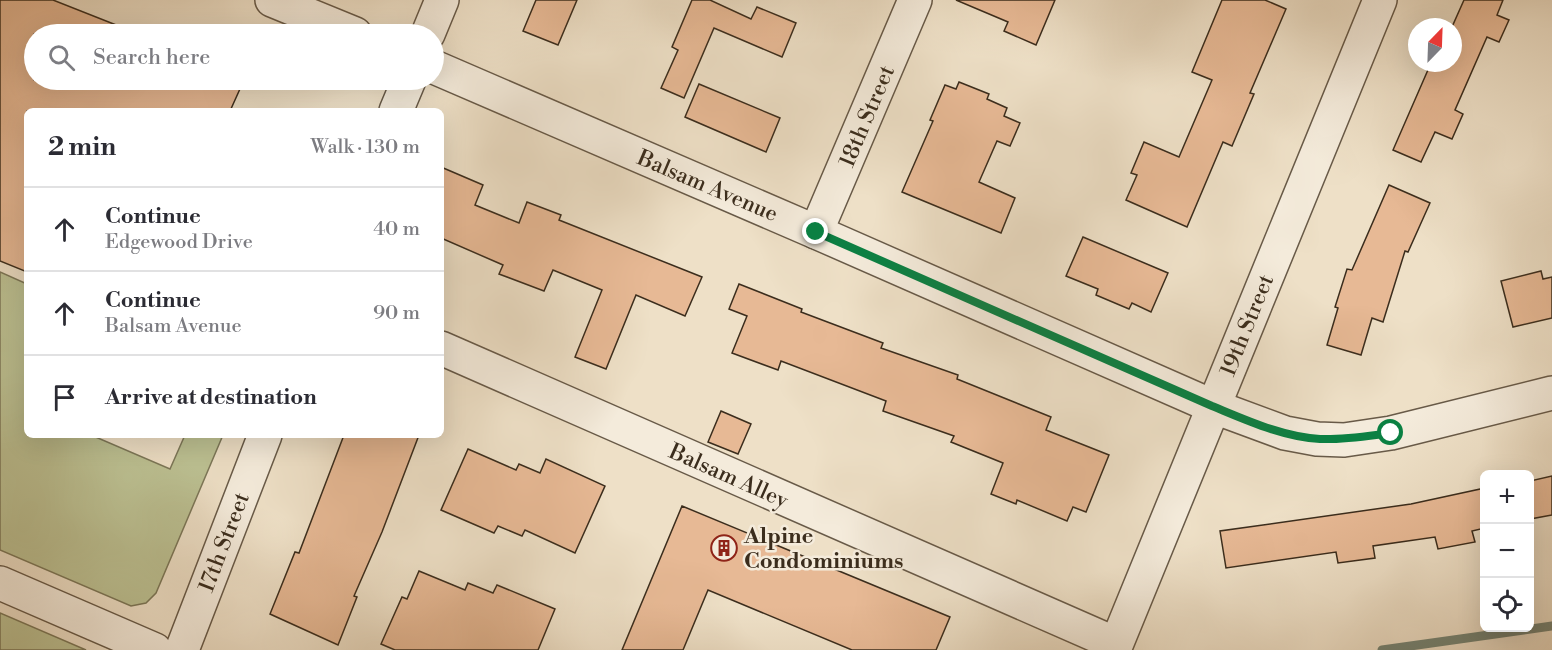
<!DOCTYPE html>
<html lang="en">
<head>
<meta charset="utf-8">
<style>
  body { margin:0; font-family:"Libre Bodoni",serif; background:#f2f2f3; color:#2b2b33 }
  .controls { position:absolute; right:18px; bottom:18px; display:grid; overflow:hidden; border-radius:9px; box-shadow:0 6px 24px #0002 }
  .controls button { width:54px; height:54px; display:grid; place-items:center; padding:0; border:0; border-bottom:2px solid #e1e1e2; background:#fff; color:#2b2b33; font:30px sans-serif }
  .compass { position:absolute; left:1408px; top:18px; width:54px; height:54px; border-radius:50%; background:#fff; box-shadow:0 6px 24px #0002; rotate:23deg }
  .stop { position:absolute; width:18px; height:18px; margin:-14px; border:4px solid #0b8043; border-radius:50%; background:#fff }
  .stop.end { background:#0b8043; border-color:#fff; box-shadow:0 2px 6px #0008 }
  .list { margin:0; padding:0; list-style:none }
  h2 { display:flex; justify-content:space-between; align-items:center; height:78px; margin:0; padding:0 24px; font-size:26px }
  h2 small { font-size:20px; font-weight:400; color:#7c7c81 }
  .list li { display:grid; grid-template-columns:39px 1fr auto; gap:18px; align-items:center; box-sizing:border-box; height:84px; padding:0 24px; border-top:2px solid #e1e1e2 }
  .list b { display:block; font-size:22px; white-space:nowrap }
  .list p { margin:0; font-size:20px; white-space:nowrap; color:#7c7c81 }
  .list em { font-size:20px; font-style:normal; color:#7c7c81 }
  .icon { flex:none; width:33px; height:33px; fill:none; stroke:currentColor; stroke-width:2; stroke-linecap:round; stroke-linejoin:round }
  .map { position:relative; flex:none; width:1552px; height:650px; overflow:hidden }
  .search { position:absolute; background:#fff; box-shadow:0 6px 24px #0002; left:24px; top:24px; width:420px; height:66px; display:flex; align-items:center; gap:15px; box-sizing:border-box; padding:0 21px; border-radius:33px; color:#7c7c81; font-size:22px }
  .panel { position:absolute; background:#fff; box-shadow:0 6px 24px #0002; left:24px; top:108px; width:420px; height:330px; border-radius:9px }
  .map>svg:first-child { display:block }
</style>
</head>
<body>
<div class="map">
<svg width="1552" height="650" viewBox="0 0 1552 650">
  <rect width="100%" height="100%" fill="#eee0c7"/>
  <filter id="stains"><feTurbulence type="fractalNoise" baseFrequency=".00333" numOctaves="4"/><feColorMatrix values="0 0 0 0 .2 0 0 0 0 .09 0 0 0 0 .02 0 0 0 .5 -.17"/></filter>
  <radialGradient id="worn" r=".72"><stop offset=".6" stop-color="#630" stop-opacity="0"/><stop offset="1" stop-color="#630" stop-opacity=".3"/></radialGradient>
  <g fill="#bcc193" stroke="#7c7758" stroke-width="1.5">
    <polygon points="0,272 27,284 27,435 91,435 170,469 185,435 223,435 156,593 146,603 131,606 0,550"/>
    <polygon points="0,613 86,650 0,650"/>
  </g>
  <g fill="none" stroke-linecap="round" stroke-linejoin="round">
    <polyline stroke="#758475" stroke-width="9" points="1382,650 1552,626"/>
  </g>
  <g fill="#e7b995" stroke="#3b2d1d" stroke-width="1.5">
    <polygon points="0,0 53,0 139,34 34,34 34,80 244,80 230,111 27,111 27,272 0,261"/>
    <polygon points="536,0 577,0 558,45 523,31"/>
    <polygon points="692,0 710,0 751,19 757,7 796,23 782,57 714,28 684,98 661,88 678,50 672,47"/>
    <polygon points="956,0 1055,0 1036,45 1004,31 1008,22"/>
    <polygon points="1222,0 1265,0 1286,9 1250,93 1254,94 1232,146 1223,142 1187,227 1126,200 1137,175 1131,173 1144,142 1179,157 1212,80 1192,72"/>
    <polygon points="1464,0 1503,0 1497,15 1509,20 1499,42 1487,37 1455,110 1463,114 1452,139 1435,132 1421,162 1393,150 1431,63 1453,63 1452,27"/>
    <polygon points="959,82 989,94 987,99 1007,108 1004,116 1020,123 1010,146 997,141 979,182 1015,198 1001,233 902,192 933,121 930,120 945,85 956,89"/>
    <polygon points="699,84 780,118 766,152 685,117"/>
    <polygon points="441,167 483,185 475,205 519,223 527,202 561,215 559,220 702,277 685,316 636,295 606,369 575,357 602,290 553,270 544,291 499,274 503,265 441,238"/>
    <polygon points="1389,185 1430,203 1408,252 1405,251 1383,322 1372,318 1361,355 1327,345 1338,308 1335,307 1347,269 1352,270"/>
    <polygon points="1083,237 1168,273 1151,312 1132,303 1129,309 1096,295 1098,289 1066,276"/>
    <polygon points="1541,271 1543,279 1552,277 1552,318 1513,327 1501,281"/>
    <polygon points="739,284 802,309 801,312 883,343 881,348 958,375 957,379 1051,417 1046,430 1109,455 1086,512 1073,507 1067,521 1017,500 1016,504 991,494 1003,463 951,442 954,436 883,411 886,401 781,361 778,370 732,353 747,316 729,309"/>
    <polygon points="721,411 751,424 738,454 708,442"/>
    <polygon points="344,435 419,435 382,532 354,596 357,597 338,645 270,614 295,552 299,553"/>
    <polygon points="468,449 516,470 519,464 540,473 546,459 605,486 575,553 525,530 522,536 498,526 494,533 441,510"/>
    <polygon points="1552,476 1552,515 1530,519 1530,481"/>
    <polygon points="1485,488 1485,528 1472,531 1475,542 1438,549 1435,537 1373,546 1375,558 1338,563 1336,552 1226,568 1220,531 1411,504"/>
    <polygon points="682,506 950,617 936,650 852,650 708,590 683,650 622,650"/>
    <polygon points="419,571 465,590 468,583 493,593 497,585 555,609 538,650 395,650 381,644 402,597 407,599"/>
  </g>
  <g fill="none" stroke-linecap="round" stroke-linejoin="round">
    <g stroke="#685a48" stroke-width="36">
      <g id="minor">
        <polyline points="272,0 355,34"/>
        <polyline points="428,34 442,0"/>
        <polyline points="434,67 816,232 1212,406 1285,433 1317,439 1344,440 1391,433 1552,393"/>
        <polyline points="396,111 409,80"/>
        <polyline points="816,232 915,0"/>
        <polyline points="441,348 1116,644"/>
        <polyline points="0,583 155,650"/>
        <polyline points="182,650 265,435"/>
        <polyline points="1114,650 1380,0"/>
      </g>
    </g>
    <use href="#minor" stroke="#f4ebdb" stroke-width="33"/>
  </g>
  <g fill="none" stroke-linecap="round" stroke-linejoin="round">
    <path stroke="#0b8043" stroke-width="8" d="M816,232L1212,406C1246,420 1283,437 1320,439C1344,440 1367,436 1391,433"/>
  </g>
  <defs>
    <g id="building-ring" transform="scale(1.35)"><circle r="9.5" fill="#f4ebdb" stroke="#8f2418" stroke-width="1.5"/><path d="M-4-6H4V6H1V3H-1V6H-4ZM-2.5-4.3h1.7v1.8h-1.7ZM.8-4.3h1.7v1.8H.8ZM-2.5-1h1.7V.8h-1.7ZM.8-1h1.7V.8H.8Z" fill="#8f2418"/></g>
  </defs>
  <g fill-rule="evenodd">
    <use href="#building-ring" x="724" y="548"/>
  </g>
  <g text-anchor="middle" stroke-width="5" stroke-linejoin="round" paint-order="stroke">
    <g font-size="22" fill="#3b2d1d" stroke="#f4ebdb">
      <text transform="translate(866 116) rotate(-67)" y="8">18th Street</text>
      <text transform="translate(708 185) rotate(23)" y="8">Balsam Avenue</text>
      <text transform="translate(1246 325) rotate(-68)" y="8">19th Street</text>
      <text transform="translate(729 475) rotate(24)" y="8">Balsam Alley</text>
      <text transform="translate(223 542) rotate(-69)" y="8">17th Street</text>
    </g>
    <g font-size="22" font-weight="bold" fill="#3b2d1d" stroke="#f4ebdb" text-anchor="start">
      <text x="744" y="543">Alpine<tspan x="744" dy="25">Condominiums</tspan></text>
    </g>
  </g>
  <rect width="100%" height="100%" filter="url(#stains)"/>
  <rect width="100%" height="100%" fill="url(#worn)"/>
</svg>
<div class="controls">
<button>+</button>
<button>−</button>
<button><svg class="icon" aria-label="locate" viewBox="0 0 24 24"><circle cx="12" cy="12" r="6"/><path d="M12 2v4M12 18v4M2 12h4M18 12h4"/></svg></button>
</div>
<svg class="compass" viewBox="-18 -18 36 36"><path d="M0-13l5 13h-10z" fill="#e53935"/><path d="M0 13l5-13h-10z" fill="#7c7c81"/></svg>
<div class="stop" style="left:1391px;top:433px"></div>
<div class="stop end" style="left:816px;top:232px"></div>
<div class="search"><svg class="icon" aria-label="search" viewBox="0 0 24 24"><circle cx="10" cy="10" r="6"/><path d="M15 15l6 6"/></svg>Search here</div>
<section class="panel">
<h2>2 min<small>Walk · 130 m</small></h2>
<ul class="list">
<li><svg class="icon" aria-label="ahead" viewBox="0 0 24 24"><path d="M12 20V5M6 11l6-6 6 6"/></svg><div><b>Continue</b><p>Edgewood Drive</p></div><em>40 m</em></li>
<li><svg class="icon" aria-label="ahead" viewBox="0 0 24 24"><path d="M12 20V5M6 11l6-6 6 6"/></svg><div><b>Continue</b><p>Balsam Avenue</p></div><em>90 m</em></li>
<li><svg class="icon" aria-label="arrive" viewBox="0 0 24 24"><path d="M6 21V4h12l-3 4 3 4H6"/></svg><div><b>Arrive at destination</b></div></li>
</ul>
</section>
</div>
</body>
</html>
